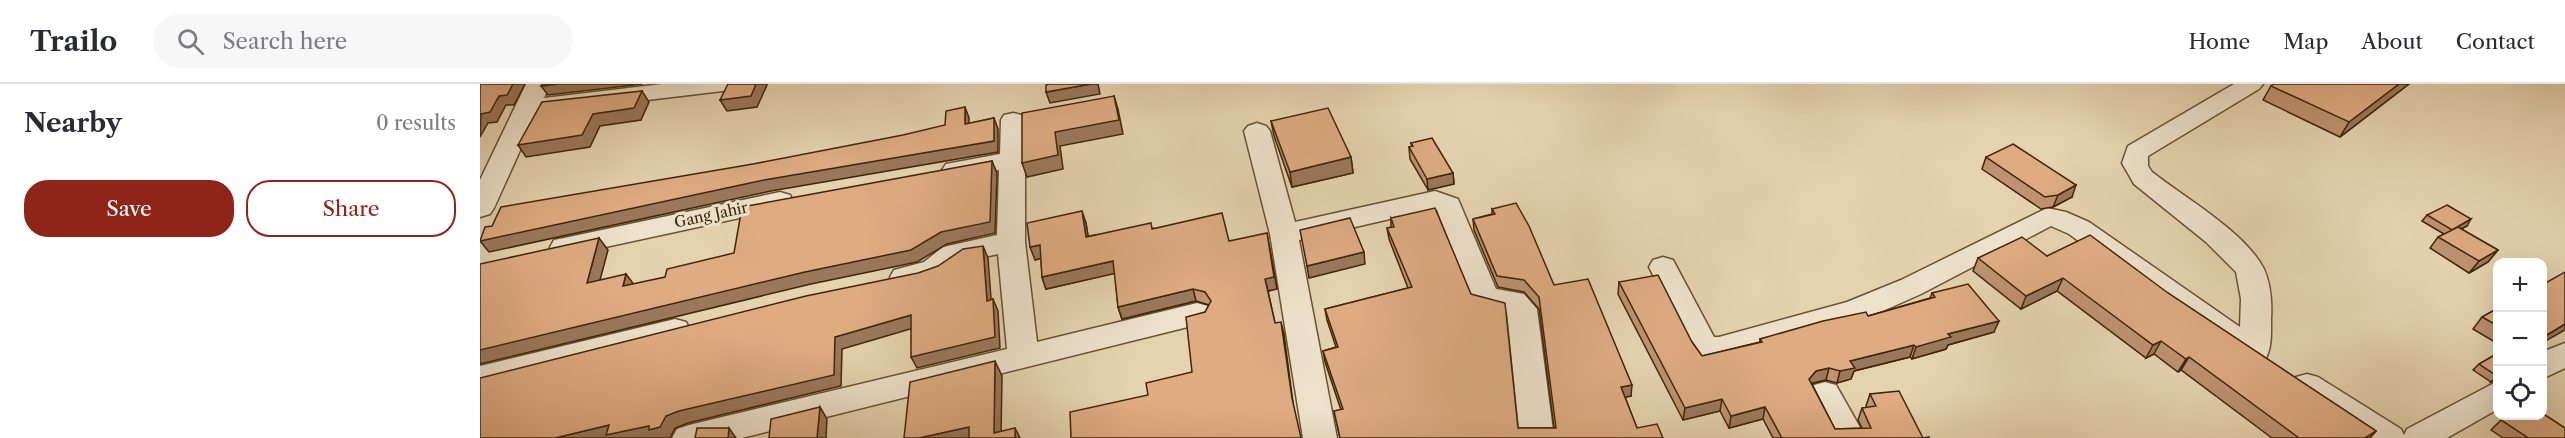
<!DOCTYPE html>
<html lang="en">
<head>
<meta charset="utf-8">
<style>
  body { margin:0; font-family:"Libre Caslon Text",serif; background:#f7f7f7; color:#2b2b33 }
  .controls { position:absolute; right:18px; bottom:18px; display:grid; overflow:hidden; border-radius:12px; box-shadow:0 6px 24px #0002 }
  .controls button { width:54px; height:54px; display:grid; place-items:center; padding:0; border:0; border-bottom:2px solid #e1e1e2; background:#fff; color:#2b2b33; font:30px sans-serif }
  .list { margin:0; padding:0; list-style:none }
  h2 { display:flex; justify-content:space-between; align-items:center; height:78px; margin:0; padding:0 24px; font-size:26px }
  h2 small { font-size:20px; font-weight:400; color:#7c7c81 }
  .actions { display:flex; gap:12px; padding:18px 24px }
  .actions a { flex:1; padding:14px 0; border:2px solid #8f2418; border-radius:24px; text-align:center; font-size:21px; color:#8f2418 }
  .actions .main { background:#8f2418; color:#fff }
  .icon { flex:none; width:33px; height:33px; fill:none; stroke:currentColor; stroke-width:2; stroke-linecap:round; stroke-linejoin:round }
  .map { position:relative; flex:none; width:2085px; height:354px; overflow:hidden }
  header { display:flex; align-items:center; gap:36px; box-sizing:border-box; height:84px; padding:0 30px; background:#fff; border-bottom:2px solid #e1e1e2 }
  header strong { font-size:28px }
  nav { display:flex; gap:33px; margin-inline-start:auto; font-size:21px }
  .search { width:420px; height:54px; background:#f7f7f7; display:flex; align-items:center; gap:15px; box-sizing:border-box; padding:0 21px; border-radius:33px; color:#7c7c81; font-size:22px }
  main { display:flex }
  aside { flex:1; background:#fff }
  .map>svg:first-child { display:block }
</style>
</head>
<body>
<header>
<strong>Trailo</strong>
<div class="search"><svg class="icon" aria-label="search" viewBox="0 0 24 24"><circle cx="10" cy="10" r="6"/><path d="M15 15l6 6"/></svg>Search here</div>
<nav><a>Home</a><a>Map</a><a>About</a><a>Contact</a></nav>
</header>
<main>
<aside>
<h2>Nearby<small>0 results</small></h2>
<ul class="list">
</ul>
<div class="actions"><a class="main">Save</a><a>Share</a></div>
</aside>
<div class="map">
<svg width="2085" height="354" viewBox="0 0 2085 354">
  <rect width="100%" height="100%" fill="#e5d3b0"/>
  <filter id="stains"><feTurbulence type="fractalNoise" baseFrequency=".00333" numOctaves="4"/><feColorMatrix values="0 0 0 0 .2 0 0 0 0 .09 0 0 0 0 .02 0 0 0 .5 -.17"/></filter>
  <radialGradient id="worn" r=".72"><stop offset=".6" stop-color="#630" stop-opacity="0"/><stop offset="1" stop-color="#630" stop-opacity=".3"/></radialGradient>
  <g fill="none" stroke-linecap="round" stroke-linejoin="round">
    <g stroke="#695131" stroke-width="3">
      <g id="street">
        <polygon points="46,0 70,0 64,14 182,0 255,0 251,5 243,7 57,29 14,124 10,130 0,133 0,96"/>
        <path d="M1754,0H1783L1779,5L1668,72V82L1672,88C1705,114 1765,148 1784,185C1791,201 1792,219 1791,235C1791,249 1792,264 1785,276L1774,279L1763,276L1759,268V261L1751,263L1740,260L1589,150L1571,142L1441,210L1387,234L1239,275H1229L1212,269L1169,183L1173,176L1183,173L1193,176L1234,253H1239L1367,218L1421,196L1567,124L1586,128L1609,138L1760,243L1761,215L1756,188L1726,158L1654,100L1642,79L1648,62Z"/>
        <polygon points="533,29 542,31 545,36 545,158 557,258 717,219 728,222 732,230 728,238 262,354 192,354 197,345 209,341 527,265 518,170 482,178 464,192 424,203 414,200 410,193 414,186 444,178 463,163 517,151 519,86 475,94 466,92 462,86 466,80 520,70 521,36 524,31"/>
        <polygon points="777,39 786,42 790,47 815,138 955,107 978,115 1016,205 1044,210 1057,225 1074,354 1040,354 1027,228 994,220 957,126 953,125 819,156 857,354 823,354 790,150 764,47 768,42"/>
        <polygon points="300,108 310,111 313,117 310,123 84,172 74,170 70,163 74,156 84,154"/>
        <polygon points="195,235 206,238 210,246 206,254 0,306 0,282"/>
        <polygon points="2085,259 2085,284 2062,295 2062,268"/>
        <polygon points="1827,290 1838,293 1921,345 1924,351 1927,345 2018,297 2018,325 1967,354 1883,354 1816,311 1811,302 1816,293"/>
        <polygon points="1345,298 1356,301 1386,354 1352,354 1329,310 1334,301"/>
      </g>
    </g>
    <use href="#street" fill="#eee2cc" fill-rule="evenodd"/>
  </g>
  <g fill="#bf9371" stroke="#402607" stroke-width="1.5">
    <polygon points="1929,0 1860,53 1783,16 1791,2"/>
    <polygon points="791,37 871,73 873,89 812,103 794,52"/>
    <polygon points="931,59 973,89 974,100 948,106 930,75 929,63 932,63"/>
    <polygon points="1506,73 1592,113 1573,123 1561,125 1502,85"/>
    <polygon points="1012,125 1074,201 1151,312 1145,313 1157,344 1183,354 860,354 854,327 861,326 845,278 843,267 856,263 847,236 845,225 928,204 909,155 907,144 911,143 911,134 1038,344 1074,344 1059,225 1044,208 1018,203 994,146 993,135 1012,130"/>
    <polygon points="1947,131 1987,142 1981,145 2018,166 2008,178 1989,189 1950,164 1958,153 1964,150 1942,137"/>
    <polygon points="606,139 608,152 672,144 749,157 789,161 797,205 788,207 795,239 804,250 668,311 712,288 725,228 729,221 716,217 642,235 638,223 635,189 566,205 562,193 561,174 555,176"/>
    <polygon points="1567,172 1688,209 1896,347 1890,354 1792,354 1701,286 1698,288 1674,270 1666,274 1577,207 1541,225 1493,187 1498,174"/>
    <polygon points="1139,198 1212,258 1222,272 1280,258 1280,255 1388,232 1450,214 1452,209 1514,248 1468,261 1466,265 1432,275 1430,273 1374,287 1371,295 1357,299 1346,296 1333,299 1332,300 1355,345 1382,344 1378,336 1382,324 1387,324 1386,322 1390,310 1443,354 1449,354 1293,354 1283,335 1249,344 1240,327 1203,336 1138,210"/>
    <polygon points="2018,224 2018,260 1993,245 2002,233"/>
    <polygon points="2018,269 2018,296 2011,298 1993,286 1999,280"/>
    <polygon points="2021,336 2085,354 2023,354 2011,346"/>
  </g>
  <g fill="#9b785c" stroke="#402607" stroke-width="1.5">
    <polygon points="33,0 45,0 34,21 26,21 17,38 8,39 0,53 1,30"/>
    <polygon points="78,0 163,0 68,11 61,2"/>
    <polygon points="276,0 287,0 287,1 277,23 247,27 240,16"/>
    <polygon points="611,0 618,0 620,10 570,19 566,8"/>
    <polygon points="1919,0 1929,0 1860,53 1869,38"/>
    <polygon points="162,7 169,18 161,36 120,42 110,63 46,73 38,61 113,30"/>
    <polygon points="634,12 638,25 643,50 580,62 583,85 547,93 542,79 575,48"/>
    <polygon points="485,23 489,34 489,50 485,40"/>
    <polygon points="514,34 518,45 518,68 291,107 9,168 0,157"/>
    <polygon points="871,73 873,89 812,103 810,88"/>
    <polygon points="512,77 517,89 515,149 467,160 437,178 331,200 0,280 0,266"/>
    <polygon points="973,89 974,100 948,106 947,95"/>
    <polygon points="1596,101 1592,113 1573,123 1578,111"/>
    <polygon points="602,127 606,139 610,165 606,153"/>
    <polygon points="1991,135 1987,142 1967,152 1972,146"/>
    <polygon points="787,149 797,205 788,207 785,195"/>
    <polygon points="119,154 128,166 116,211 107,199"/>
    <polygon points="560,161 565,173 555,176 550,163"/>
    <polygon points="503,162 508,174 512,228 507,217"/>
    <polygon points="2018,166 2008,178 1989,189 1999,177"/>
    <polygon points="884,168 885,180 829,194 827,182"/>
    <polygon points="633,177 637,189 566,205 562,193"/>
    <polygon points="146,190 155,202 143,202"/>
    <polygon points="1583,194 1577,207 1541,225 1546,212"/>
    <polygon points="713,205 716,217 642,235 638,223"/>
    <polygon points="513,215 518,227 520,264 437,284 431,273"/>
    <polygon points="431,231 437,243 362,265 361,302 208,339 195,344 190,354 75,354 129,341 186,332 355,253"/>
    <polygon points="1519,237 1514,248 1468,261 1466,265 1432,275 1436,263 1468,250"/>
    <polygon points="801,238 804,250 814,326 812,314"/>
    <polygon points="2085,240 2085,246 2062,259 2062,254"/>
    <polygon points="1681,257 1674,270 1666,274 1673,261"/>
    <polygon points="1434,261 1430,273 1374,287 1371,295 1357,299 1360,287 1370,277"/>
    <polygon points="1709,273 1701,286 1698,288 1706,275"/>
    <polygon points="515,277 522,292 521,354 514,349"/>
    <polygon points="1349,284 1346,296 1333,299 1326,306 1329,295 1336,287"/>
    <polygon points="2018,291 2018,296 2011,298"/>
    <polygon points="1152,301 1151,312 1140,314 1141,303"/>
    <polygon points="1242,315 1240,327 1203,336 1205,324"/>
    <polygon points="340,323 347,335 346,354 337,354"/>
    <polygon points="1285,323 1283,335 1249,344 1251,332"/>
    <polygon points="489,343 494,354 439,354"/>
    <polygon points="249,344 256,354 248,354"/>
    <polygon points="535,344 540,354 535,354"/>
    <polygon points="1896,347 1890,354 1885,354"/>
  </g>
  <g fill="#deab83" stroke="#402607" stroke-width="1.5">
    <polygon points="0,0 33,0 27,11 19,12 10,28 1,30 0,31"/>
    <polygon points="62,0 78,0 61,2"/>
    <polygon points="248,0 276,0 271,12 240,16"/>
    <polygon points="569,0 611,0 566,8 566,1"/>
    <polygon points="1793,0 1919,0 1869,38 1791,2"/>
    <polygon points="162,7 154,24 113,30 102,51 38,61 62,18"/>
    <polygon points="634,12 639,36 575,48 578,71 542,79 542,29"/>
    <polygon points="485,23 485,40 514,34 514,57 284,96 0,157 5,143 12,142 21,123 273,80 423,51 465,41 466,27"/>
    <polygon points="848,24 871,73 810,88 791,37"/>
    <polygon points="952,54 973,89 947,95 929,63 933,62 931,59"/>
    <polygon points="1533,60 1596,101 1578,111 1565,113 1506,73"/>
    <polygon points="512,77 510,138 461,148 431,166 325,188 0,266 0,180 119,154 107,199 146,190 143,202 185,193 187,185 254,169 262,123"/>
    <polygon points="1036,119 1049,142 1074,201 1108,195 1152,301 1141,303 1157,344 1177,340 1183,354 860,354 854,327 863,325 843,267 858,263 845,225 932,203 907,144 914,143 911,134 955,124 991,210 1025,219 1038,344 1076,344 1059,213 1044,196 1017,192 993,135 1015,130 1012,125"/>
    <polygon points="1967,121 1991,135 1972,146 1947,131"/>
    <polygon points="602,127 606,153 671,139 672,145 742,129 749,157 787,149 794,193 785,195 795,239 801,238 812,314 821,354 591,354 590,328 668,311 666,299 712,288 706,233 725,228 731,217 725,208 713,205 638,223 633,177 562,193 560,161 550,163 547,139"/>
    <polygon points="870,134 884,168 827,182 820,146"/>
    <polygon points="1978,143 2018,166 1999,177 1958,153"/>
    <polygon points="1610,151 1688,209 1896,347 1885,354 1819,354 1709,273 1706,275 1681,257 1673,261 1583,194 1546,212 1498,174 1542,153 1567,172"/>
    <polygon points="503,162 507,217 513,215 515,253 431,273 431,231 355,253 354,291 199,327 186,332 180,343 169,346 169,342 126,351 129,341 75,354 0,354 0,294 326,212 438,189 458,182 483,165"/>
    <polygon points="2085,188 2085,240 2062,254 2062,201"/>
    <polygon points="1178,191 1212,258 1222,272 1282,258 1280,255 1343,237 1386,228 1388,232 1455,213 1452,209 1488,200 1519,237 1468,250 1471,253 1436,263 1434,261 1370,277 1375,284 1360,287 1349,284 1336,287 1329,295 1355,345 1391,344 1382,324 1396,322 1390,310 1419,307 1443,354 1449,353 1449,354 1302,354 1285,323 1251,332 1242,315 1205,324 1139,198"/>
    <polygon points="2018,224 2018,242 2002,233"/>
    <polygon points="2018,269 2018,291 2017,292 1999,280"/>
    <polygon points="515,277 514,349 535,344 535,354 489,354 489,343 439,354 424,354 430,298"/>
    <polygon points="340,323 337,354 289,354 291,335"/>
    <polygon points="2062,329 2085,344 2085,354 2046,354 2047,353 2021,336 2027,332 2062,332"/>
    <polygon points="217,344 249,344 248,354 215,354"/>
  </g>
  <g text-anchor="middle" stroke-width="6" stroke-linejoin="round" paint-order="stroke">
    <g font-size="15" fill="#402607" stroke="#eee2cc">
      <text transform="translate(231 131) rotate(-12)" y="5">Gang Jahir</text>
    </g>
  </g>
  <rect width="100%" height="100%" filter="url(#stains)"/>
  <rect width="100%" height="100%" fill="url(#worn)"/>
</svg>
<div class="controls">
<button>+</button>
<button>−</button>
<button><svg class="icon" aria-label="locate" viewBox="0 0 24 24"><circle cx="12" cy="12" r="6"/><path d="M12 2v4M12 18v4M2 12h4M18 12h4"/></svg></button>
</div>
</div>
</main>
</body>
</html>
